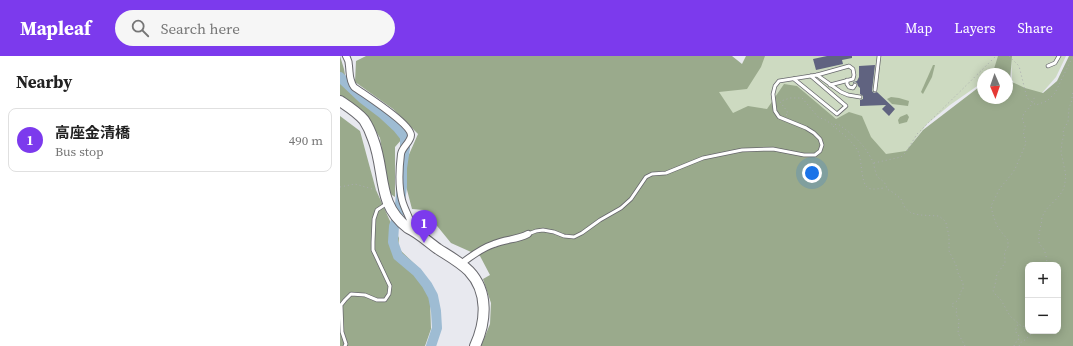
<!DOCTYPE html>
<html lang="en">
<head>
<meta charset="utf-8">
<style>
  body { margin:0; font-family:"Source Serif 4","Noto Sans JP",serif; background:#f6f6f6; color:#222 }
  .controls { position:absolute; right:12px; bottom:12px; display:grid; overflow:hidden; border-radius:8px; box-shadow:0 2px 10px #0003 }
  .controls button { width:36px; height:36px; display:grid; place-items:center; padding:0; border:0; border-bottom:1px solid #e0e0e0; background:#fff; color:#222; font:20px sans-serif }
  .compass { position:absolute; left:637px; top:12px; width:36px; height:36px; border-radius:50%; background:#fff; box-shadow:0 2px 10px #0003; rotate:178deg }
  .you { position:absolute; left:472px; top:117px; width:14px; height:14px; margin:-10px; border:3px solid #fff; border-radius:50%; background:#1a73e8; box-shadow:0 0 0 6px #1a73e833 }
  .badge { display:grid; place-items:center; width:26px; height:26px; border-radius:50%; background:#7c3aed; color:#fff; font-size:13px; font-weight:700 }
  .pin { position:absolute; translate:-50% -33px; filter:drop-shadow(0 1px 2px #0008) }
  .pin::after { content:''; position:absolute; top:21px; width:14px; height:12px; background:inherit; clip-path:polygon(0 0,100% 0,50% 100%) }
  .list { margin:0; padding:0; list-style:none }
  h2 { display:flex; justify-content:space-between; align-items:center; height:52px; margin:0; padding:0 16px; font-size:17px }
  h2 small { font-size:13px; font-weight:400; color:#767676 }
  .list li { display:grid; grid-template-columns:26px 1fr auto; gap:12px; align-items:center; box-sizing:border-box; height:64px; margin:0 8px 8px; padding:0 8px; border:1px solid #e0e0e0; border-radius:8px }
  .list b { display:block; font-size:15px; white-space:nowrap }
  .list p { margin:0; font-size:13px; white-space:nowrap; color:#767676 }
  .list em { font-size:13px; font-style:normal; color:#767676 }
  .icon { flex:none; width:22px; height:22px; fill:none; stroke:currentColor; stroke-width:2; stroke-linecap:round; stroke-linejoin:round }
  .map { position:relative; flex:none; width:733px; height:290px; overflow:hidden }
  header { display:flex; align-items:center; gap:24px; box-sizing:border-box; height:56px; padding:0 20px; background:#7c3aed; color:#fff }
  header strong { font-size:19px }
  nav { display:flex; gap:22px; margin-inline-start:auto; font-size:14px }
  .search { width:280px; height:36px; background:#f6f6f6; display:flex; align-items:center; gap:10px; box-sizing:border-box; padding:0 14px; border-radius:22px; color:#767676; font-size:15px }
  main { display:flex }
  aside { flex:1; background:#fff }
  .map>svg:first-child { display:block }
</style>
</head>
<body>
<header>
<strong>Mapleaf</strong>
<div class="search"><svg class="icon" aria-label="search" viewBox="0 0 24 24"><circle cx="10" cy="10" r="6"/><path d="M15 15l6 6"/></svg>Search here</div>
<nav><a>Map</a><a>Layers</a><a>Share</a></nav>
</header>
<main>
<aside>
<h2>Nearby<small></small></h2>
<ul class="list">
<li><span class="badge">1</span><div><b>高座金清橋</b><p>Bus stop</p></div><em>490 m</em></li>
</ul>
</aside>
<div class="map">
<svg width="733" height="290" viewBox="0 0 733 290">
  <rect width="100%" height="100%" fill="#e8e9ef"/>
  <g fill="#cddac1">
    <polygon points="422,0 659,0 657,14 652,18 643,18 643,26 610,49 587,68 563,99 543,102 488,71 436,58 388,63 370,33"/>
    <polygon points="671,0 726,0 716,21 702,37 683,40 672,24"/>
  </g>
  <g fill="#9aaa8c" fill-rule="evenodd">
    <polygon points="0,0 4,13 7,30 59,70 62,83 55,91 55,141 49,137 40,82 26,59 0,41"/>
    <path d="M26,0H392L402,8L406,0H425L421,11L407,33L379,36L393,57L408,50L427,53L444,28L457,30L496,63L509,56L522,60L531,81L546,98L566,95L583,74L643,28V42H667V18H651L653,16L658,0H672L670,25L685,32L703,37L717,25L729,0H733V290H141L150,268L151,247L143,223L150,219L140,200L111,187L84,154L72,153L66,130L67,103L78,78L53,53L15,26L16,5ZM688,209H718V275H688Z"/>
    <polygon points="593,9 595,9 592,21 583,38 581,36"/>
    <polygon points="551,41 559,42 569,45 568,50 552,48 547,43"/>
    <polygon points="567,58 569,61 567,66 559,68 558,64 560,61"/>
    <polygon points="0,60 20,75 36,134 50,165 59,182 58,192 82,215 90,245 91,273 85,290 0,290"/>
  </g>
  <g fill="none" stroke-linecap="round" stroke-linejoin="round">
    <polyline stroke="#9ebcd3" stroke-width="10" points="0,21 22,42 43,58 57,71 65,81 65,92 62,112 62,130 59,157 54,170 53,186 58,200 77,216 87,229 93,240 96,255 97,272 91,290"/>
  </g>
  <g fill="#606380">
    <polygon points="487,0 512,0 512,2 502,4 503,8 476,14 473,3"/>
    <polygon points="535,9 532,35 534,37 537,36 555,53 549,60 542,53 546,49 520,50 520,44 523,43 523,40 520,38 520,32 518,30 517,27 515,26 513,27 513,26 517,25 519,21 519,10"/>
  </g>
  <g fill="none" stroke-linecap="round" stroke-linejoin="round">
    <g stroke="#68686d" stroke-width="4.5">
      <g id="service">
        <polyline points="708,10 715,7 719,0"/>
        <polyline points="477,19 509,10 513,13 514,19 513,23 490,29"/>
        <polyline points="454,23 497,58 506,50 471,20"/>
        <polyline points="507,24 507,28 509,31 513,32 515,29"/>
        <polyline points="535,34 539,0"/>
        <polyline points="188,178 196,175 203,174 214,176 224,180 234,181 242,177 260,164 281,152 291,143 306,121 312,118 326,117 363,102 402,94 433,93 464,99 475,99 480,95 482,89 480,83 474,77 466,72 439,61 435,55 433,38 435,30 439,25 477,19 501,36 508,39 520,41"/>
        <polyline points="5,290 6,288 2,276 1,249 5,244 11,238 25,239 37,244 45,244 49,238 50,230 33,194 33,186 34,163 37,154 46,148"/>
      </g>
    </g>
    <g stroke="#68686d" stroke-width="8">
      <g id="minor">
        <path d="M6,0C8,3 9,7 9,10C10,18 9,24 14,31C25,39 70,67 71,79C71,86 62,91 61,98C59,114 58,129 62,144C65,155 71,163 73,174"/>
        <path d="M121,208C131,200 142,192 154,188C165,183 177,184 188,178"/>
      </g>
    </g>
    <g stroke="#68686d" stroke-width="12">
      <path id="trunk" d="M0,45C9,51 17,56 24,64C28,70 31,77 33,83C46,116 36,148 68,172C79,177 88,186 98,193C109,200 120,206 129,215C149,236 146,266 135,290"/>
    </g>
    <g stroke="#aaabb0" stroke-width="1" stroke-dasharray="1 3" stroke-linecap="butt">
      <polyline points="669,0 679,10 687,42 696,49 707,45 715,37 733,0"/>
      <path d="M446,59L448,58L447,55L440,46L441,45L450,42H462L479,62L484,63L493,69L498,68C512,78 523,87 531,102C534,107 535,116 537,120C541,125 545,124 547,133L554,137L561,143L565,152L571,157L580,159L599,160L605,165L606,167L609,180V195L616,209L618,217L623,227V234L620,236C620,243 618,245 612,248V250L617,253L616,258L619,264L618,277L625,290"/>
      <path d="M493,70C502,77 512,85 518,95C522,104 521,126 527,131C531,135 540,132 545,132"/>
      <polyline points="534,107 561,101 566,96 577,78 656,0"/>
      <polyline points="0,131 15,128 36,134"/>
      <path d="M707,209C707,204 706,198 704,194C703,191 700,190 699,186C698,180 700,174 701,168C702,166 701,164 702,162C706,147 726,142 725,123L726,122L725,115L721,96L722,86L724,79L723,74L728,66L729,52L732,44V40L733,36"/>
      <path d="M688,272L680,269L670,260L661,244L655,238L653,235L655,229L657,218L665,207C665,200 663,196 668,191V184L663,178L657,170L653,159L651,150L660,132L671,119L675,113L684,92L686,87L683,75C689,68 680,67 683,60C684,55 689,53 691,49C693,46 694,43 695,39"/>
      <polyline points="674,290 675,287 678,285 679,280 675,275 678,268"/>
      <polyline points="679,290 682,285 685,284 694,275"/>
    </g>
    <use href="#service" stroke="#fff" stroke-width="3"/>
    <use href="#minor" stroke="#fff" stroke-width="6"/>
    <use href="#trunk" stroke="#fff" stroke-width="10"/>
  </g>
</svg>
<div class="controls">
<button>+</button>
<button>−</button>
</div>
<svg class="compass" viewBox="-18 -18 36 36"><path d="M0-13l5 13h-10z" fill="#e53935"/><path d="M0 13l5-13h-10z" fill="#767676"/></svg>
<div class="you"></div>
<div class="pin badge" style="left:84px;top:187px">1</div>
</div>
</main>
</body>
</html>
